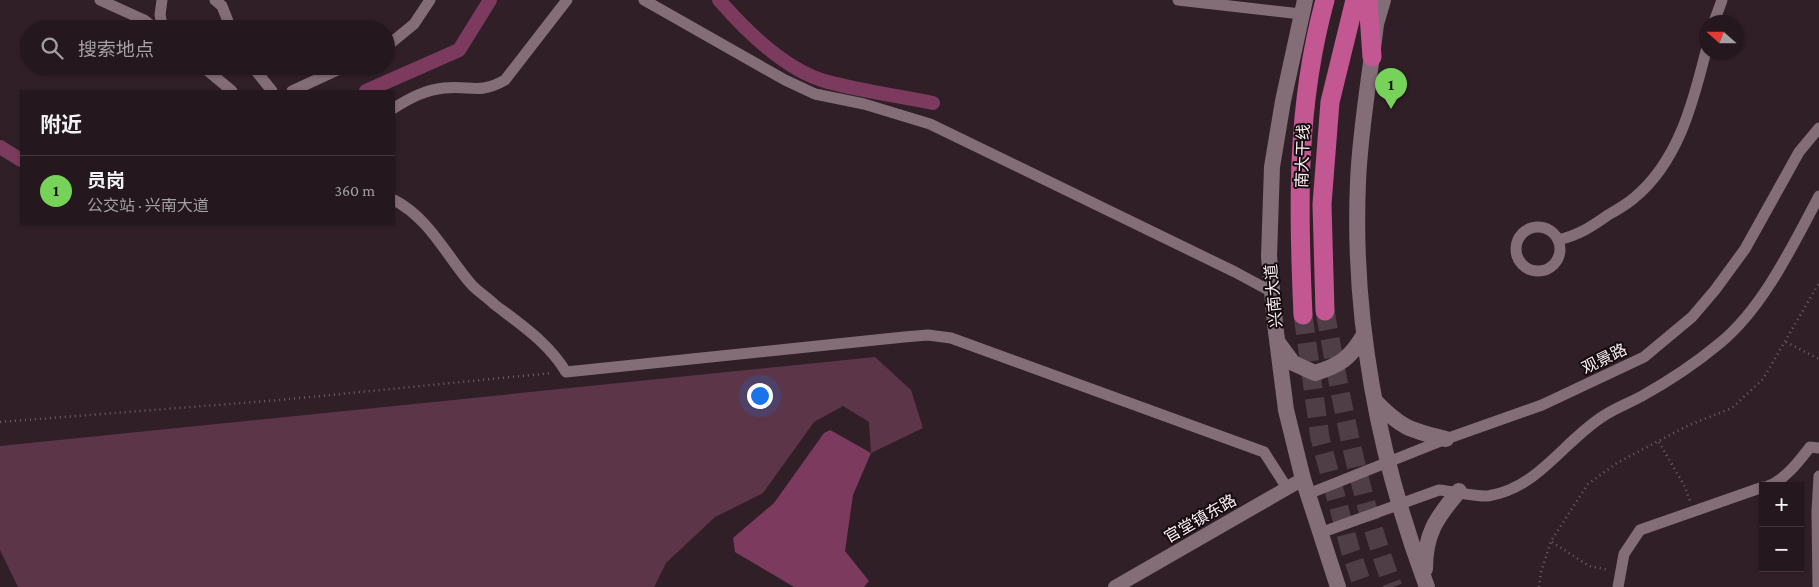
<!DOCTYPE html>
<html lang="zh">
<head>
<meta charset="utf-8">
<style>
  body { margin:0; font-family:"Crimson Pro","Noto Sans SC",serif; background:#31242b; color:#f1f3f6 }
  .controls { position:absolute; right:15px; bottom:15px; display:grid; overflow:hidden; border-radius:0px; box-shadow:0 1px 4px #0004 }
  .controls button { width:45px; height:45px; display:grid; place-items:center; padding:0; border:0; border-bottom:1px solid #42363c; background:#25171e; color:#f1f3f6; font:25px sans-serif }
  .compass { position:absolute; left:1699px; top:15px; width:45px; height:45px; border-radius:50%; background:#25171e; box-shadow:0 1px 4px #0004; rotate:291deg }
  .you { position:absolute; left:759px; top:395px; width:18px; height:18px; margin:-12px; border:4px solid #fff; border-radius:50%; background:#1a73e8; box-shadow:0 0 0 8px #1a73e833 }
  .badge { display:grid; place-items:center; width:32px; height:32px; border-radius:50%; background:#77d259; color:#111; font-size:16px; font-weight:700 }
  .pin { position:absolute; translate:-50% -41px; filter:drop-shadow(0 1px 2px #0008) }
  .pin::after { content:''; position:absolute; top:26px; width:18px; height:15px; background:inherit; clip-path:polygon(0 0,100% 0,50% 100%) }
  .list { margin:0; padding:0; list-style:none }
  h2 { display:flex; justify-content:space-between; align-items:center; height:65px; margin:0; padding:0 20px; font-size:21px }
  h2 small { font-size:16px; font-weight:400; color:#a39fa4 }
  .list li { display:grid; grid-template-columns:32px 1fr auto; gap:15px; align-items:center; box-sizing:border-box; height:70px; padding:0 20px; border-top:1px solid #42363c }
  .list b { display:block; font-size:19px; white-space:nowrap }
  .list p { margin:0; font-size:16px; white-space:nowrap; color:#a39fa4 }
  .list em { font-size:16px; font-style:normal; color:#a39fa4 }
  .icon { flex:none; width:28px; height:28px; fill:none; stroke:currentColor; stroke-width:2; stroke-linecap:round; stroke-linejoin:round }
  .map { position:relative; flex:none; width:1819px; height:587px; overflow:hidden }
  .search { position:absolute; background:#25171e; box-shadow:0 1px 4px #0004; left:20px; top:20px; width:375px; height:55px; display:flex; align-items:center; gap:12px; box-sizing:border-box; padding:0 18px; border-radius:28px; color:#a39fa4; font-size:19px }
  .panel { position:absolute; background:#25171e; box-shadow:0 1px 4px #0004; left:20px; top:90px; width:375px; height:135px; border-radius:0px }
  .map>svg:first-child { display:block }
</style>
</head>
<body>
<div class="map">
<svg width="1819" height="587" viewBox="0 0 1819 587">
  <rect width="100%" height="100%" fill="#311f28"/>
  <polygon fill="#5c3549" points="875,357 911,390 923,428 871,453 869,422 843,406 814,422 763,493 715,517 666,563 654,587 18,587 0,550 0,446"/>
  <polygon fill="#7c3b5e" points="830,430 871,453 853,495 845,551 869,581 864,587 794,587 735,552 733,538 774,503 824,433"/>
  <g fill="none" stroke-linecap="round" stroke-linejoin="round">
    <g stroke="#7c3b5e" stroke-width="14">
      <path d="M719,0C746,31 786,71 828,82C862,91 898,96 933,103"/>
      <polyline points="366,91 459,50 490,0"/>
      <polyline points="0,147 21,160"/>
    </g>
    <g stroke="#4f3e46" stroke-width="19" stroke-dasharray="19 9" stroke-linecap="butt">
      <path d="M1325,311C1342,405 1359,497 1393,587"/>
      <polyline points="1303,315 1320,438 1350,549 1363,587"/>
    </g>
    <g stroke="#6f5f67" stroke-width="2.5" stroke-dasharray="1 4" stroke-linecap="butt">
      <polyline points="1786,342 1819,359"/>
      <polyline points="0,422 280,400 552,373"/>
      <polyline points="1659,442 1685,487 1690,501"/>
      <polyline points="1552,542 1589,566 1609,570"/>
      <polyline points="1539,587 1541,572 1551,541 1588,484 1617,463 1687,426 1732,408 1763,379 1819,283"/>
    </g>
    <g stroke="#836e78" stroke-width="11">
      <polyline points="100,0 144,20 156,29"/>
      <polyline points="162,0 160,15 163,29"/>
      <polyline points="215,0 222,6 231,29"/>
      <polyline points="644,0 785,80 815,94 864,104 930,124 1235,272 1272,292"/>
      <polyline points="1178,0 1301,14"/>
      <polyline points="1714,22 1722,0"/>
      <polyline points="386,47 414,24 430,0"/>
      <polyline points="202,66 232,91"/>
      <polyline points="252,66 272,91"/>
      <polyline points="292,91 346,66"/>
      <path d="M394,108C410,98 425,90 444,88C470,85 479,95 505,80L567,0"/>
      <path d="M394,200C429,218 446,255 471,284C477,291 487,297 494,304C520,324 549,343 566,372L904,337L928,335L951,338L1264,452L1287,488"/>
      <circle cx="1538" cy="249" r="22"/>
      <path d="M1558,240C1579,235 1591,227 1608,215C1617,210 1626,205 1634,198C1678,162 1693,103 1706,51"/>
      <path d="M1768,486C1785,480 1799,461 1810,447L1819,448"/>
      <polyline points="1308,494 1446,439 1542,405 1644,357 1692,317 1715,290 1745,249 1799,152 1819,128"/>
      <path d="M1320,533L1439,490C1452,491 1477,497 1488,496C1539,488 1564,440 1605,415C1616,408 1629,403 1642,396C1669,381 1696,363 1720,343C1763,308 1793,245 1819,196"/>
      <polyline points="1618,587 1624,554 1640,530 1763,487"/>
      <polyline points="1818,587 1817,512 1819,476"/>
    </g>
    <polyline stroke="#836e78" stroke-width="14" points="1115,587 1303,479"/>
    <g stroke="#836e78" stroke-width="16">
      <polyline points="1305,0 1283,101 1272,167 1269,256 1275,324 1286,410 1303,479 1338,587"/>
      <path d="M1383,0L1376,24C1370,76 1360,130 1358,182C1352,320 1379,459 1427,587"/>
      <path d="M1279,344L1293,363L1315,373C1341,365 1350,358 1364,335"/>
      <path d="M1375,401C1401,428 1410,430 1446,439"/>
      <path d="M1425,569C1425,534 1436,518 1459,491"/>
    </g>
    <g stroke="#c25792" stroke-width="19">
      <polyline points="1368,0 1372,57"/>
      <polyline points="1325,311 1322,204 1330,102 1355,0"/>
      <path d="M1303,315C1298,206 1296,106 1325,0"/>
    </g>
  </g>
  <g text-anchor="middle" stroke-width="4" stroke-linejoin="round" paint-order="stroke">
    <g font-size="16" fill="#faeef3" stroke="#140c0f">
      <text transform="translate(1302 156) rotate(-88)" y="6">南大干线</text>
      <text transform="translate(1273 296) rotate(-95)" y="6">兴南大道</text>
      <text transform="translate(1604 358) rotate(-26)" y="6">观景路</text>
      <text transform="translate(1200 518) rotate(-30)" y="6">官堂镇东路</text>
    </g>
  </g>
</svg>
<div class="controls">
<button>+</button>
<button>−</button>
</div>
<svg class="compass" viewBox="-18 -18 36 36"><path d="M0-13l5 13h-10z" fill="#e53935"/><path d="M0 13l5-13h-10z" fill="#a39fa4"/></svg>
<div class="you"></div>
<div class="pin badge" style="left:1391px;top:109px">1</div>
<div class="search"><svg class="icon" aria-label="search" viewBox="0 0 24 24"><circle cx="10" cy="10" r="6"/><path d="M15 15l6 6"/></svg>搜索地点</div>
<section class="panel">
<h2>附近<small></small></h2>
<ul class="list">
<li><span class="badge">1</span><div><b>员岗</b><p>公交站 · 兴南大道</p></div><em>360 m</em></li>
</ul>
</section>
</div>
</body>
</html>
